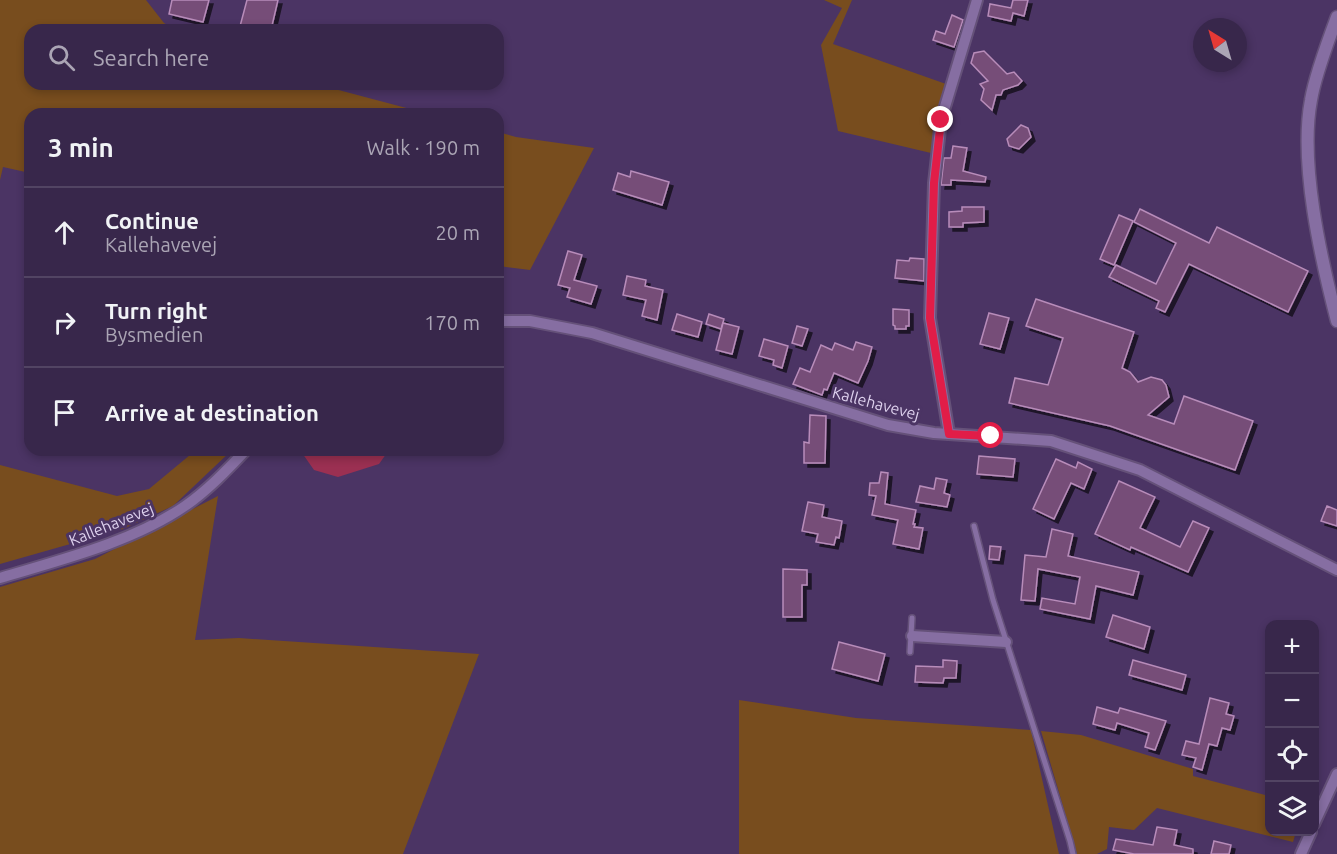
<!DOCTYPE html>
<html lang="en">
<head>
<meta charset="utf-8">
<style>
  body { margin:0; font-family:Ubuntu,sans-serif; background:#3f2f52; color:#f1f3f6 }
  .controls { position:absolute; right:18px; bottom:18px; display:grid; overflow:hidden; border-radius:12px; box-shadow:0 3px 9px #0003 }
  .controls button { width:54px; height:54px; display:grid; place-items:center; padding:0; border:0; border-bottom:2px solid #524463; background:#38274b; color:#f1f3f6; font:30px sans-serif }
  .compass { position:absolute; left:1193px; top:18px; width:54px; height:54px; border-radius:50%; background:#38274b; box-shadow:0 3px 9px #0003; rotate:323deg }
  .stop { position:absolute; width:18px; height:18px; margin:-14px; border:4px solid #e11d48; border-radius:50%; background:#fff }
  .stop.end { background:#e11d48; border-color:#fff; box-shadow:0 2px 6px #0008 }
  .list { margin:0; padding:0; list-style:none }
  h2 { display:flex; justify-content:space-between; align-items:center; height:78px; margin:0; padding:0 24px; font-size:26px }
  h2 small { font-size:20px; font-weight:400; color:#aba5b5 }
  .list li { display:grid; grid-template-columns:39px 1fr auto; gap:18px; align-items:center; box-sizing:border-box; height:90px; padding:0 24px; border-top:2px solid #524463 }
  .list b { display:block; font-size:22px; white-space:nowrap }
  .list p { margin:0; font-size:20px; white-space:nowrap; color:#aba5b5 }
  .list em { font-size:20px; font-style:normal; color:#aba5b5 }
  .icon { flex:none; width:33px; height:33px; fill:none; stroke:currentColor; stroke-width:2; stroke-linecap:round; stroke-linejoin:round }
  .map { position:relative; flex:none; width:1337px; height:854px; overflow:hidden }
  .search { position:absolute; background:#38274b; box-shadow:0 3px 9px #0003; left:24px; top:24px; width:480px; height:66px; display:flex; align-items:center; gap:15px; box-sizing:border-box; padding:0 21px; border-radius:18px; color:#aba5b5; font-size:22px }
  .panel { position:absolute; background:#38274b; box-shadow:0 3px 9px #0003; left:24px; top:108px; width:480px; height:348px; border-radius:18px }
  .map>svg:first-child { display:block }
</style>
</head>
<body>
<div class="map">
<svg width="1337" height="854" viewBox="0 0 1337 854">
  <defs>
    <filter id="shadow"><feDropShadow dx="4" dy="4" stdDeviation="0" flood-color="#0009"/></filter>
  </defs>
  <rect width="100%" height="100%" fill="#4b3464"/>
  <g fill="#784d1e">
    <polygon points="0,0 146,0 164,23 176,30 30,30 30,84 316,84 429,114 30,114 30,173 3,167 0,180"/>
    <polygon points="824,0 852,0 833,44 946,84 931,153 838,131 821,45 842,8"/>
    <polygon points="498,132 516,137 594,148 530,270 498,266"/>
    <polygon points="196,450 232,450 173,506 123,529 0,564 0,465 117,496 149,489"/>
    <polygon points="218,496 195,640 239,638 479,654 403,854 0,854 0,587 95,559"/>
    <polygon points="739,700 856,718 1031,730 1059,854 739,854"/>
    <polygon points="1041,731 1081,735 1193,769 1193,776 1269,796 1270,832 1296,832 1293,842 1157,808 1134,830 1109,827 1107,849 1097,854 1077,854"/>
  </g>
  <polygon fill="#9b3052" points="300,450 389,450 379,464 338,477 314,470"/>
  <g fill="#764e78" stroke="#b88cba" stroke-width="1.5" filter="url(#shadow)">
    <polygon points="172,0 209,0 203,22 169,14"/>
    <polygon points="247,0 278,0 271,30 239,30"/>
    <polygon points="1013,0 1028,0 1024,16 1013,13 1011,21 988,16 990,4 1011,8"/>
    <polygon points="952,15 963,20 954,47 933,40 936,31 945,34"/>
    <polygon points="984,51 1007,74 1014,72 1022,81 1018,85 1003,90 1001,95 996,95 992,110 981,100 984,89 980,84 988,81 971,63 974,53"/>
    <polygon points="1021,125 1028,128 1031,137 1019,149 1009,146 1007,139"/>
    <polygon points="953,146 967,148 963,171 986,177 985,182 951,180 951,185 941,185 944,158 951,158"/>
    <polygon points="631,171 669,182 662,205 613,190 618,173 630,177"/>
    <polygon points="962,207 984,207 984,222 963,223 963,227 949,227 949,212 962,211"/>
    <polygon points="1140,209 1209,243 1217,227 1308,271 1288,312 1189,264 1165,312 1156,308 1159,301 1109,277 1116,265 1156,284 1176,243 1134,222"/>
    <polygon points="1119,215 1133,221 1114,265 1100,259"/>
    <polygon points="568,251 582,255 574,280 597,286 591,304 567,297 570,288 558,285"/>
    <polygon points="910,258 924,259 924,281 895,278 897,260 909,261"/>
    <polygon points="627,276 646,280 645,286 663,290 657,320 642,316 646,300 623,295"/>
    <polygon points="1036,299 1134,332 1122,368 1130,372 1138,382 1151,377 1162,380 1166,385 1169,397 1148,415 1174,424 1184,396 1253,421 1235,470 1110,426 1009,403 1015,378 1048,385 1063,338 1026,326"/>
    <polygon points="893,309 909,310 909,326 906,326 906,329 895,329 895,326 893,325"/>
    <polygon points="989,313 1009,318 1000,349 980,344"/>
    <polygon points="677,314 702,322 698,337 672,330"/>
    <polygon points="709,314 724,319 721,329 706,324"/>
    <polygon points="723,323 739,327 732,354 716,350"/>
    <polygon points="797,326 808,329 802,346 792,343"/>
    <polygon points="764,339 788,346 782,368 773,365 774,360 759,356"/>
    <polygon points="856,342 872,347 868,361 858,383 834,373 827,390 824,389 822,395 793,384 800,368 810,372 821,345 832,350 835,343 853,350"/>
    <polygon points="810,415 826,416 825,463 804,463 804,442 809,443"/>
    <polygon points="979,456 1015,459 1013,477 977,474"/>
    <polygon points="1056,459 1076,468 1078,462 1092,469 1084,489 1071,483 1054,519 1033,509"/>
    <polygon points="881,472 888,473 885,504 916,510 913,524 915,524 914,527 923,528 919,549 893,544 898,520 872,515 876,496 869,495 870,483 879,483"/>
    <polygon points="936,478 947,480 944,493 950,495 947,507 916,502 920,486 934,489"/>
    <polygon points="1119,481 1155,497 1140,528 1180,547 1193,521 1209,528 1188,572 1131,547 1130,550 1095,534"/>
    <polygon points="808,502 824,505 822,517 842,521 839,538 836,537 834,545 816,542 818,534 802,531"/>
    <polygon points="1327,506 1337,510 1337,526 1321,521"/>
    <polygon points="1052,529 1073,534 1068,556 1139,572 1133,595 1096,586 1090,619 1040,609 1042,598 1075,604 1080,577 1038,569 1035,601 1021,600 1025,555 1046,557"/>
    <polygon points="990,546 1001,547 999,560 989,559"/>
    <polygon points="783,569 807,570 807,585 802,585 802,617 783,617"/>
    <polygon points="1113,615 1150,627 1144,649 1106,637"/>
    <polygon points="839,642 885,654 878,681 832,669"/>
    <polygon points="943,660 957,661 956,678 944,678 943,683 915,682 916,666 943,667"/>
    <polygon points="1133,660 1186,675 1182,690 1129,675"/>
    <polygon points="1210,698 1229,703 1226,714 1234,716 1230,730 1222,728 1217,746 1209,744 1202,770 1193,767 1196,758 1182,755 1186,741 1199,744"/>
    <polygon points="1097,707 1118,713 1120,708 1166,721 1155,750 1145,747 1149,733 1117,723 1115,730 1093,724"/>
    <polygon points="1157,827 1177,830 1174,845 1193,849 1193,854 1134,854 1113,850 1116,839 1153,845"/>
    <polygon points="1214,841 1231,845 1229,854 1211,854"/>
  </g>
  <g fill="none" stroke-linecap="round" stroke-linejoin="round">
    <g stroke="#655179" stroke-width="8">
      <g id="service">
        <polyline points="974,526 993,600 1070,841 1073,854"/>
        <polyline points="910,652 912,618"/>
      </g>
    </g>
    <g stroke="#655179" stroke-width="14">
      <g id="minor">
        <polyline points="498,321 530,321 592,333 888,425 934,433 1051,441 1140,470 1337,570"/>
        <polyline points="949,434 930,318 934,183 941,120 977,0"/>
        <path d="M0,578C60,560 133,542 185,506C207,491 227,470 246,450"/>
        <polyline points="912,636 1006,642"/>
        <polyline points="1314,824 1337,774"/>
        <polyline points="1301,854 1311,832"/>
      </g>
    </g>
    <g stroke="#655179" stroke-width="15">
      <path id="tertiary" d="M1337,17C1328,41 1315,76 1311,100C1299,163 1321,259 1337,321"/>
    </g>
    <use href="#service" stroke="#866ea2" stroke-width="5"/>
    <use href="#minor" stroke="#866ea2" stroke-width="10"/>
    <use href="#tertiary" stroke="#866ea2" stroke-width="12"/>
  </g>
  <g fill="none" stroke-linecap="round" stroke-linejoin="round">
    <polyline stroke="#e11d48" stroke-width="8" points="941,120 934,183 930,318 949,434 991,436"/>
  </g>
  <g text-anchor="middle" stroke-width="6" stroke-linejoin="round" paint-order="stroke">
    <g font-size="16" fill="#ddd0ed" stroke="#4b3464">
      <text transform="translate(876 403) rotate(15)" y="6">Kallehavevej</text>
      <text transform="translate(111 524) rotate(-22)" y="6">Kallehavevej</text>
    </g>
  </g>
</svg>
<div class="controls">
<button>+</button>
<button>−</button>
<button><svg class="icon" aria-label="locate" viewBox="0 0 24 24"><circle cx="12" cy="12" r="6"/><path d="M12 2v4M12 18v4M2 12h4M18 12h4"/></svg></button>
<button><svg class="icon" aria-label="layers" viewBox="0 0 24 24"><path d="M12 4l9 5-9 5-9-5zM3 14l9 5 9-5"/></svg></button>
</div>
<svg class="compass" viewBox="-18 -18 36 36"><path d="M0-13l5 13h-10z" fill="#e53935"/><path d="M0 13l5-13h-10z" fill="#aba5b5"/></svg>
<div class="stop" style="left:991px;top:436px"></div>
<div class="stop end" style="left:941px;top:120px"></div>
<div class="search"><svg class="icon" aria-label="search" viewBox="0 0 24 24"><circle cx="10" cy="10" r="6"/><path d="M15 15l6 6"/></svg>Search here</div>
<section class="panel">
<h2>3 min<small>Walk · 190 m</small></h2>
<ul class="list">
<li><svg class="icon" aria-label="ahead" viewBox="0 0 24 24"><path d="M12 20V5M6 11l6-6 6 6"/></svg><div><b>Continue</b><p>Kallehavevej</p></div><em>20 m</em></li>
<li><svg class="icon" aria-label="right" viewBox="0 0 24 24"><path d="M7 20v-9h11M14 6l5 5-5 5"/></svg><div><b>Turn right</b><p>Bysmedien</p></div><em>170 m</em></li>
<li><svg class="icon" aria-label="arrive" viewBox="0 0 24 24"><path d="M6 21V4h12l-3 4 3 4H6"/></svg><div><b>Arrive at destination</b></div></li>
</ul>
</section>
</div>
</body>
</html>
